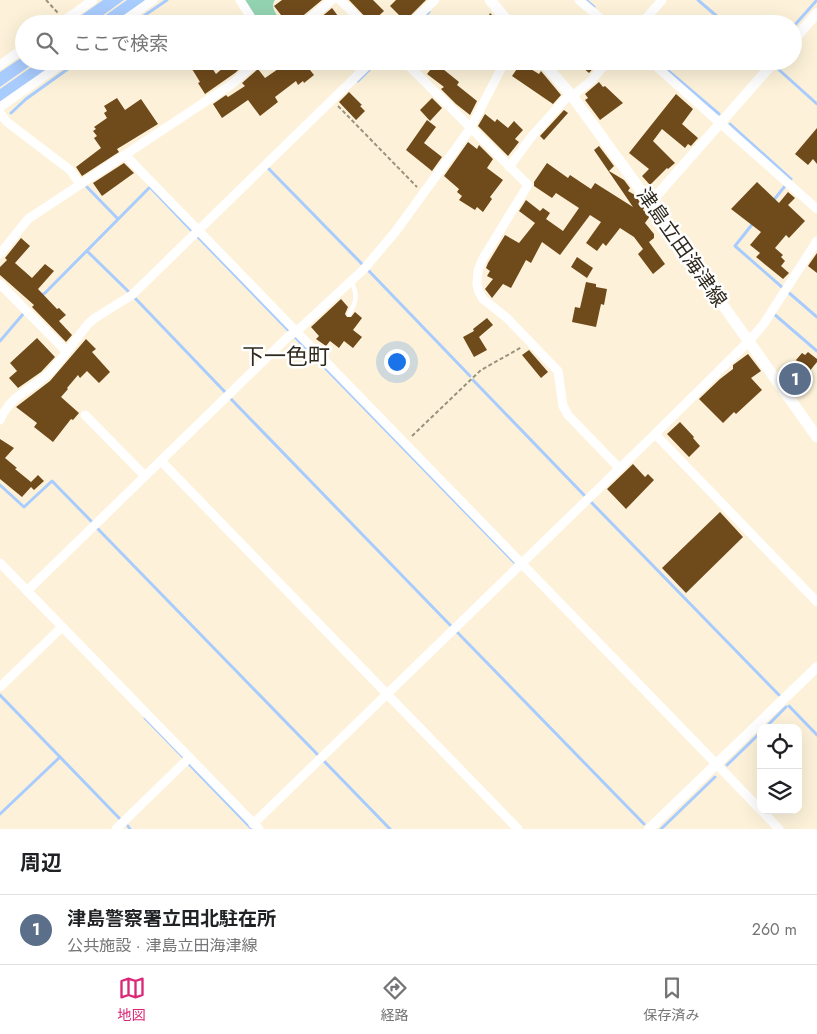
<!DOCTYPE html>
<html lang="ja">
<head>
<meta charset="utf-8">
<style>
  body { margin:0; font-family:Jost,"Noto Sans JP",sans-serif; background:#f6f6f6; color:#202124 }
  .controls { position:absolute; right:15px; bottom:15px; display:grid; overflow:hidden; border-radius:10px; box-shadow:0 5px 20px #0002 }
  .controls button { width:45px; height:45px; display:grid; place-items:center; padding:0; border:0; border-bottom:1px solid #e0e0e0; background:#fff; color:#202124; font:25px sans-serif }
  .you { position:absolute; left:396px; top:361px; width:18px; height:18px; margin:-12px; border:4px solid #fff; border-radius:50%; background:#1a73e8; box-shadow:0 0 0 8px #1a73e833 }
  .badge { display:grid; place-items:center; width:32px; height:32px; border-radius:50%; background:#db2777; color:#fff; font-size:16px; font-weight:700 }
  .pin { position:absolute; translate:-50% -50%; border:2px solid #fff; box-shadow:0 1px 5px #0006 }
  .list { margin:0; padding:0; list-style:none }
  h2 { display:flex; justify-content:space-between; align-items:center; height:65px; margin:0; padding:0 20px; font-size:21px }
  h2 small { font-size:16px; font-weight:400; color:#757577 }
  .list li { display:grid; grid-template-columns:32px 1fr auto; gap:15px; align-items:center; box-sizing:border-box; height:70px; padding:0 20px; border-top:1px solid #e0e0e0 }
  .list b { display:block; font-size:19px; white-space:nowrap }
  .list p { margin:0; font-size:16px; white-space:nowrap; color:#757577 }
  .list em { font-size:16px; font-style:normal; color:#757577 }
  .icon { flex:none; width:28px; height:28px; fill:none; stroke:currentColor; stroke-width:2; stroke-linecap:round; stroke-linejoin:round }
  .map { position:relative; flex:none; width:817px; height:829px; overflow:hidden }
  .search { position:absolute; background:#fff; box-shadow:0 5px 20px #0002; left:15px; right:15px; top:15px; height:55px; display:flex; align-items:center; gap:12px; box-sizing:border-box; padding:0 18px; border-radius:28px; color:#757577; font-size:19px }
  .sheet { height:135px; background:#fff }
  nav { display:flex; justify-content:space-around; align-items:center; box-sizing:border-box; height:70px; border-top:1px solid #e0e0e0; background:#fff; font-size:14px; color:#757577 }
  nav a { display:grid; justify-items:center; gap:2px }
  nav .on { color:#db2777 }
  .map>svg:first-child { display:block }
</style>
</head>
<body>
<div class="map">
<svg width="817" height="829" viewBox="0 0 817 829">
  <rect width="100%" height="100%" fill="#fdf2d9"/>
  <path fill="#94d3b1" d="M243,0H275C269,8 279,17 283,24H258Z"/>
  <g fill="#a9ccfe">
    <polygon points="103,0 124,0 91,24 69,24"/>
    <polygon points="127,0 146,0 112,24 93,24"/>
    <polygon points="24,56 24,61 37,61 0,87 0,72"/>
    <polygon points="40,61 59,61 0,102 0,89"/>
  </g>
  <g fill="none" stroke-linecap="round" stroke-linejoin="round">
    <g stroke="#a9ccfe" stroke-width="3">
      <polyline points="586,0 594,7"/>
      <polyline points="698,0 726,24"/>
      <polyline points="132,24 167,0"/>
      <polyline points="417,24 429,12"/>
      <polyline points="793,27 817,0"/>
      <polyline points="777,68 817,104"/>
      <polyline points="666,69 719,114"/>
      <polyline points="358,81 378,61"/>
      <polyline points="11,113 26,99 79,61"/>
      <polyline points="730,124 791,179"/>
      <polyline points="268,168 363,265"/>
      <polyline points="87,187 118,219"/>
      <polyline points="773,201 785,186"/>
      <polyline points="754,222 735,246 783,288"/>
      <polyline points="198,237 290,332"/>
      <polyline points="87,251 130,293"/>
      <polyline points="368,270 470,376"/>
      <polyline points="788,292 817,317"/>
      <polyline points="40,296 45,293 150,187 191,230"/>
      <polyline points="134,297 225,392"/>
      <polyline points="774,314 817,351"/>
      <polyline points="296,338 514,562"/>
      <polyline points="0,341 24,313"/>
      <polyline points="473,380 584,495"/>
      <polyline points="231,399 451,626"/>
      <polyline points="0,485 24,507 52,481 93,523"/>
      <polyline points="590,501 779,695"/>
      <polyline points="97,528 318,755"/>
      <polyline points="456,631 644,824"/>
      <polyline points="0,695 120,819"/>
      <polyline points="789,706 817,735"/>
      <polyline points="145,718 183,757"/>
      <polyline points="765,728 786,707"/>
      <polyline points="323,760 390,829"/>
      <polyline points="189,764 252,829"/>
      <polyline points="727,765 761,732"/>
      <polyline points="0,814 60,757"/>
      <polyline points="128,826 130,829"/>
      <polyline points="661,829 715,777"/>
    </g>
  </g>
  <g fill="#6f4a1b">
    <polygon points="282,0 322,0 299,19 297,24 288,24 274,6"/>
    <polygon points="349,0 373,0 384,11 371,23"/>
    <polygon points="396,0 426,0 405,21 390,6"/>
    <polygon points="332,8 344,24 313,24"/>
    <polygon points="490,13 492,15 500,24 485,24"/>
    <polygon points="231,61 248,61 235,73 205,94 198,83 200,82 192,69 199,64 202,69 210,65 216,74"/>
    <polygon points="277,61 303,61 314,75 304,83 303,81 298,85 296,81 275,97 278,102 260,116 248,100 222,118 213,104 226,95 228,97 245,86 242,83 258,69 265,78 281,67"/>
    <polygon points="434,61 442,61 446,64 443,69 459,82 457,85 477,101 470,115 456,104 441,89 444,87 427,74 431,69 429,67"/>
    <polygon points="575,61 600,61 589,73"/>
    <polygon points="521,63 539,74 541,71 561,95 553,104 512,76"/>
    <polygon points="599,82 603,87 605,86 623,103 600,120 585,100 588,98 585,94"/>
    <polygon points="349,92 362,105 360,106 365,111 356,120 339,102"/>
    <polygon points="676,94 693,109 682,124 698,138 691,146 688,144 685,148 662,129 653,141 675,163 668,169 667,168 650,185 642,176 649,169 629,153"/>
    <polygon points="117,98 125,110 141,99 158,124 117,149 119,152 82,176 76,167 101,148 94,138 97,136 93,131 96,129 94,127 107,118 104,113 107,111 104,106"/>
    <polygon points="432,98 442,108 430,121 420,110"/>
    <polygon points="564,110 568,113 544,140 540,136"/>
    <polygon points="485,114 495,122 497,119 508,128 514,121 523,130 515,139 519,142 508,156 478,126"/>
    <polygon points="427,120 436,127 424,143 442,157 432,171 406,150"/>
    <polygon points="817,128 817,164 813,159 808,165 795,154"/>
    <polygon points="468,142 477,149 479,145 493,159 487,168 503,180 490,197 492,199 483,212 477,207 475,210 459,200 462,196 457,192 459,189 444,176"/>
    <polygon points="599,146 614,166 609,171 624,180 630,188 628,191 635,195 644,208 643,210 650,216 645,223 654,234 654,238 649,242 665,264 653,274 638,254 643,249 634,237 620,228 606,246 603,243 597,251 586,243 601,222 590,215 560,255 542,242 531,263 526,260 511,288 503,284 492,298 485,289 493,279 487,276 490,271 486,268 488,263 505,235 519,243 535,223 519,211 526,200 540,211 543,208 550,213 546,219 563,231 579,208 556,193 552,198 534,186 534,182 547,163 568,178 570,175 591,189 595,183 633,207 594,150"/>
    <polygon points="124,163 134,173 102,196 93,183"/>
    <polygon points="757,182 779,203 788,192 795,198 788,205 805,221 789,238 786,235 775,248 783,255 781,257 785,261 781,266 789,273 783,279 756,257 760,253 750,245 761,232 731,209"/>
    <polygon points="21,238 30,246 15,263 32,278 45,264 54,271 38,289 57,309 59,308 66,315 59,321 72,335 66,342 32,307 34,305 0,275 0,267 7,260 5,258"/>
    <polygon points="817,253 817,273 808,266"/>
    <polygon points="577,257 593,268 587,278 571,267"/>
    <polygon points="586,282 596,284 596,287 607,289 604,305 601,304 596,327 572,322 575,307 580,308"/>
    <polygon points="341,299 348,307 345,314 347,317 351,317 355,312 362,318 353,330 362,337 353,348 344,341 339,348 330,341 326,346 316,339 319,336 311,327"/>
    <polygon points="487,318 493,325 479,337 487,350 474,357 463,337 474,331 473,329"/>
    <polygon points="37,338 55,357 41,372 18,388 9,378 17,371 10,363"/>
    <polygon points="86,339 96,349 92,352 110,372 99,383 87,371 80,378 78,375 67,388 68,389 61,397 79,413 73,420 71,419 53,442 34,427 37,423 16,407 50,381"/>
    <polygon points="529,350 548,372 541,378 522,355"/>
    <polygon points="808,352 817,359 817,362 804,378 806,379 798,389 786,379 799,363 796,360 802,353 805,355"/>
    <polygon points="748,354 761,371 751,378 762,390 736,414 734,412 723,423 699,399 720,379 733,369 733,365"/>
    <polygon points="680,422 694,437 693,438 700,446 689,457 667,434"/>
    <polygon points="0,439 14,448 5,458 17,468 15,469 31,482 38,475 44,481 34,490 31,487 22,497 0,479"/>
    <polygon points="633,464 645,477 648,474 654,480 626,509 607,489"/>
    <polygon points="720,512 743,537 686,593 662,568"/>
  </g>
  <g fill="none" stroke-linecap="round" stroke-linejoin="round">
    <g stroke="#9a927f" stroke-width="2" stroke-dasharray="4 2.5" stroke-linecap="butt">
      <polyline points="46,0 58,13"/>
      <polyline points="338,106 417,187"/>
      <polyline points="412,436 481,370 522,347"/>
    </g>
    <path stroke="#fff" stroke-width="4.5" d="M349,314C357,301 358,295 351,281"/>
    <g stroke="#fff" stroke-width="9">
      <polyline points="240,0 255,24"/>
      <polyline points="340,0 365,24"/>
      <polyline points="579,0 607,24"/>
      <polyline points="59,24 93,0"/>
      <polyline points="119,24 153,0"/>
      <polyline points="303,24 332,0"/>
      <polyline points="410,24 435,0"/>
      <polyline points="641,24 662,0"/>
      <polyline points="404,61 528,185 482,260 478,271 477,284 479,292 483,299 507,318 558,371 563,406 568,415 619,468"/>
      <polyline points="650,61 817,209"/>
      <polyline points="0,65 24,48"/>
      <polyline points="572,96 591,81 608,61"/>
      <polyline points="0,107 66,61"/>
      <polyline points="0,113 7,122 70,170 80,184"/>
      <polyline points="125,155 761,810"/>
      <polyline points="509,167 532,136 570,94"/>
      <polyline points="0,254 28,219 232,84 258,61"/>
      <polyline points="0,284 66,351"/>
      <polyline points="85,415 145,476"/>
      <path d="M0,420C13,391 34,390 52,370C65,355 76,339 88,324L95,318L132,295L372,61"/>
      <polyline points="655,434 817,602"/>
      <polyline points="161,461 518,829"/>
      <polyline points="0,563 259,829"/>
      <polyline points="27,591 290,335 296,332 364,269 396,231 470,129 505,61"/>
      <polyline points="0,687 62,627"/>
      <polyline points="761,810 779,829"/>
      <polyline points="253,824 655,434 749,341 763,325 817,241"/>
      <polyline points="116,829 189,758"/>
    </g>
    <g stroke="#fff" stroke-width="10">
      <polyline points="793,41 817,13"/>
      <polyline points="650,203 775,61"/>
      <polyline points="649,829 817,667"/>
    </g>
    <g stroke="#fff" stroke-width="11">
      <polyline points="490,0 510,24"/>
      <polyline points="542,61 572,96 650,203 817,437"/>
    </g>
  </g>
  <g text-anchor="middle" stroke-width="5" stroke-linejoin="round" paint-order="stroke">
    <g font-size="20" fill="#2e281d" stroke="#fff">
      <text transform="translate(682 247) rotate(55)" y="7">津島立田海津線</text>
    </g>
    <g font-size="22" fill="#2e281d" stroke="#fff">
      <text x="286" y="364">下一色町</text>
    </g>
  </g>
</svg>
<div class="controls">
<button><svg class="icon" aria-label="locate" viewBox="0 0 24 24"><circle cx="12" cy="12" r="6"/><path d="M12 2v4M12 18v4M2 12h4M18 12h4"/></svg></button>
<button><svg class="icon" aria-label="layers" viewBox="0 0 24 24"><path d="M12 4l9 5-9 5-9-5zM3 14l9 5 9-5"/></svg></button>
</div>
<div class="you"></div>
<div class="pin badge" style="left:795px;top:379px;background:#5c6f8a">1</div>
<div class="search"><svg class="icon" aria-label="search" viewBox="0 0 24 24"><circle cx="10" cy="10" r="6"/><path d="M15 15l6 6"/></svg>ここで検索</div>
</div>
<section class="sheet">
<h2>周辺<small></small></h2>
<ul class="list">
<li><span class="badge" style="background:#5c6f8a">1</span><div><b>津島警察署立田北駐在所</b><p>公共施設 · 津島立田海津線</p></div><em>260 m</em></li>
</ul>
</section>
<nav>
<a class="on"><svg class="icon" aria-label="map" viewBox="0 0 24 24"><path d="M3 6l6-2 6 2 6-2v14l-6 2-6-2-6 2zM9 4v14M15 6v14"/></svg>地図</a>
<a><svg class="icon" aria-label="directions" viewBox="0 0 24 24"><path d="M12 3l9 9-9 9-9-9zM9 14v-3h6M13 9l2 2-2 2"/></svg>経路</a>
<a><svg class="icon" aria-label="saved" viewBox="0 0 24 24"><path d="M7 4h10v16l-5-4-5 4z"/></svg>保存済み</a>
</nav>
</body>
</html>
